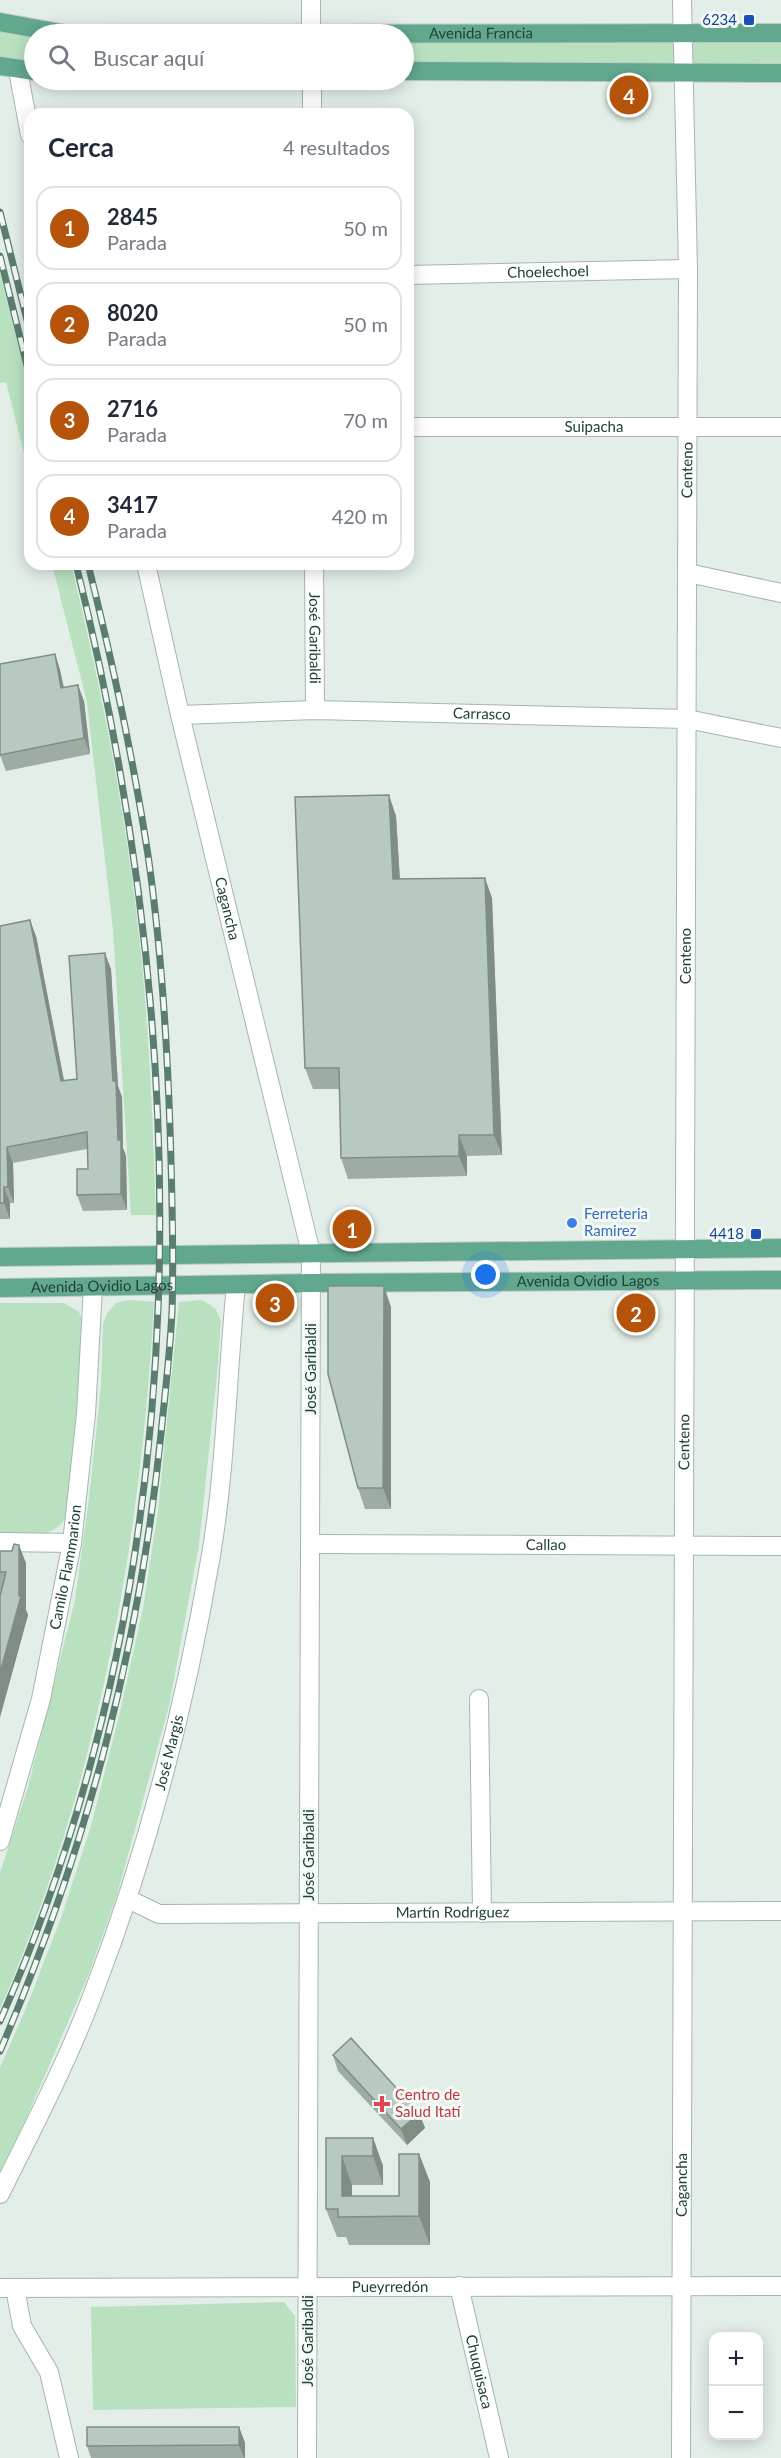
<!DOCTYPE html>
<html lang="es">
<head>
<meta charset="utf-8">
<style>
  body { margin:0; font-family:Lato,sans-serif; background:#f6f6f7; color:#1f2937 }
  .controls { position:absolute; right:18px; bottom:18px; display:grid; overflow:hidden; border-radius:12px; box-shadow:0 3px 15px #0003 }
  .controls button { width:54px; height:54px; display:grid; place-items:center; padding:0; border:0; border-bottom:2px solid #e0e1e3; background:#fff; color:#1f2937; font:30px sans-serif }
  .you { position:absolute; left:486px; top:1275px; width:21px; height:21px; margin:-15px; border:4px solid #fff; border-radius:50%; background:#1a73e8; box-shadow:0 0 0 9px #1a73e833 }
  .badge { display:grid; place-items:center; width:39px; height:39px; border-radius:50%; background:#b45309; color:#fff; font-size:20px; font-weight:700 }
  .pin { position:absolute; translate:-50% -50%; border:3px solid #fff; box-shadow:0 2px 6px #0006 }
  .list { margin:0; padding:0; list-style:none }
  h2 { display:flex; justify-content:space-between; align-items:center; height:78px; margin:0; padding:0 24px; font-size:26px }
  h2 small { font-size:20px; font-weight:400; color:#747a83 }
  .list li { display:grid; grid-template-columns:39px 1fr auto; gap:18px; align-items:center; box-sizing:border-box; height:84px; margin:0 12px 12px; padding:0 12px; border:2px solid #e0e1e3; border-radius:18px }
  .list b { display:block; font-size:22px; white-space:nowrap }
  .list p { margin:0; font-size:20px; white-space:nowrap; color:#747a83 }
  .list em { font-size:20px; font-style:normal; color:#747a83 }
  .icon { flex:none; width:33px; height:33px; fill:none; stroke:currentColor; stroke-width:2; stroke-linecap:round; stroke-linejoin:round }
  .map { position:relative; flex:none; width:781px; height:2458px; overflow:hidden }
  .search { position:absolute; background:#fff; box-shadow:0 3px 15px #0003; left:24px; top:24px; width:390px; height:66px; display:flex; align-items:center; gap:15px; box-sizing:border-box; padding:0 21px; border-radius:33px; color:#747a83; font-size:22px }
  .panel { position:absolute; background:#fff; box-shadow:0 3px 15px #0003; left:24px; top:108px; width:390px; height:462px; border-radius:18px }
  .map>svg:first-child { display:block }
</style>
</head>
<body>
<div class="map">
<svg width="781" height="2458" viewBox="0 0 781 2458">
  <rect width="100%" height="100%" fill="#e2eee7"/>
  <g fill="#b9e1c0">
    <polygon points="0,22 41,30 781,33 781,73 404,71 404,34 34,34 34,71 0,66"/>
    <polygon points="0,273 30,393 30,477 6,382 0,383"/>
    <path d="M52,564H71C101,686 125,809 139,934C149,1028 153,1121 156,1215H131L113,930L87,702Z"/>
    <path d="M128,1300L154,1302C141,1543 97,1786 0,2009V1873L28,1787L75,1600L89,1498L101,1386L103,1324L107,1313L116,1303Z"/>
    <polygon points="202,1300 215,1308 221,1321 217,1375 199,1545 169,1706 117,1895 88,1976 25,2121 0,2173 0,2068 28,2003 61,1918 91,1826 120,1712 143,1608 158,1511 179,1302"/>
    <path d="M0,1303H64L79,1312L84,1325L67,1515C55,1541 25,1534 0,1534Z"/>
    <polygon points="284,2302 295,2316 296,2407 93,2410 91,2307"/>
  </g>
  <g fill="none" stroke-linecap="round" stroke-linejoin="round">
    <g stroke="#a4b7ae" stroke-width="20">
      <g id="minor">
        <polyline points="311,0 311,34"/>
        <polyline points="18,70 30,135"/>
        <polyline points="312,80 312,114"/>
        <path id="s1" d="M408,275L688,269"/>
        <path id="s2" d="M408,427H781"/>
        <path id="s3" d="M146,564L180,715L311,1253L307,2458"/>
        <path id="s4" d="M314,564L315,710"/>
        <polyline points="688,573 781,593"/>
        <path id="s5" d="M180,715L315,710L687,719L781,738"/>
        <polyline points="0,1542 72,1543"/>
        <path id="s6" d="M310,1544L781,1546"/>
        <polyline points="479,1699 482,1913"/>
        <path id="s7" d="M0,1841L41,1699L72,1543L86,1414L93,1287"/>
        <path id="s8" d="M128,1899L159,1914L781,1911"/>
        <path id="s9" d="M0,2194C33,2127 68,2061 94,1991C148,1851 186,1703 211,1555C226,1466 227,1375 236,1285"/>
        <path id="s10" d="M459,2286L499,2458"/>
        <path id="s11" d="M0,2288L781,2286"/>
        <polyline points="15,2288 22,2326 49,2372 69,2458"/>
        <path id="s12" d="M681,2458L688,269L682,0"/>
      </g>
    </g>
    <g stroke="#c1cac6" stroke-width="20">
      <g id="major">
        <path id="s13" d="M0,22L66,34L781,33"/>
        <polyline points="0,66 34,71"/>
        <polyline points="404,71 781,73"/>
        <polyline points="0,1257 781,1248"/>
        <path id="s14" d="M0,1288L311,1283L781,1280"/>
      </g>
    </g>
    <use href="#minor" stroke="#fff" stroke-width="18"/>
    <use href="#major" stroke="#62a88f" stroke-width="18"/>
    <g stroke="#5b7d70" stroke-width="7">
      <g id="rail">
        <polyline points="0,212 30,332"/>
        <polyline points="0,256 30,378"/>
        <path d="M0,2021C202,1563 195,1042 76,564"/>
        <path d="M0,2051C86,1851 139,1651 161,1434C165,1394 170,1353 172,1312C174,1251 172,1190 170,1129C167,1038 161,946 148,855C133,757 112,660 88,564"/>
      </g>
    </g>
    <use href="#rail" stroke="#f3faf6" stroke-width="4.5" stroke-dasharray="14" stroke-linecap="butt"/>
  </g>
  <g fill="#9dada5">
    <polygon points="55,654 60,670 64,688 84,701 90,754 6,771 0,755"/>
    <polygon points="396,816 400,879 492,898 502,1155 467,1156 467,1176 348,1179 341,1158 340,1089 313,1089 305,1068"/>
    <polygon points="0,926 36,936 64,1080 77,1079 111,969 118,1086 122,1097 123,1148 126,1156 127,1210 83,1211 77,1195 88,1169 87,1149 13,1163 14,1203 10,1203 10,1219 0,1219"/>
    <polygon points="391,1307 391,1509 365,1509 358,1488"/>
    <polygon points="0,1551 26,1563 26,1610 28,1615 0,1717 0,1596 1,1591 0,1591"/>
    <polygon points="333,2055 419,2113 425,2128 407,2145 338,2071"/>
    <polygon points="326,2138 373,2138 383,2166 383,2185 352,2185 352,2196 399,2196 419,2154 430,2182 430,2245 349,2245 346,2237 337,2237 326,2209"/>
    <polygon points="239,2427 245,2443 245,2458 91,2458 87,2446"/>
  </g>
  <g fill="#808d86">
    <polygon points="55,654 60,670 67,704 61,688"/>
    <polygon points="78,685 84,701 90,754 84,738"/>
    <polygon points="389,795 396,816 401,900 393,879"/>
    <polygon points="485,878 492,898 502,1155 494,1135"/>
    <polygon points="30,920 36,936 67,1097 61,1081"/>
    <polygon points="105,953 111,969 118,1086 122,1097 123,1148 126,1156 127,1210 121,1194 113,1081"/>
    <polygon points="459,1135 467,1156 467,1176 459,1156"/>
    <polygon points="7,1147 13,1163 14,1203 8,1187"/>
    <polygon points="4,1187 10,1203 10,1219 4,1203"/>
    <polygon points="384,1286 391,1307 391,1509 383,1488"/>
    <polygon points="19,1545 26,1563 26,1610 28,1615 0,1717 0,1673 19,1596"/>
    <polygon points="419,2113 425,2128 407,2145 401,2129"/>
    <polygon points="373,2138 383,2166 383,2185 373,2156"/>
    <polygon points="419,2154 430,2182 430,2245 419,2216"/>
    <polygon points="342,2156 352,2185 352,2217 342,2196"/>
    <polygon points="239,2427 245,2443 245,2458 244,2458 239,2445"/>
  </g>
  <g fill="#b7c9c0" stroke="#808d86" stroke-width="1.5">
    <polygon points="55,654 61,688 78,685 84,738 0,755 0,664"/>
    <polygon points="389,795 393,879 485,878 494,1135 459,1135 459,1156 341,1158 339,1068 305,1068 295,797"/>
    <polygon points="30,920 61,1081 77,1079 69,956 105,953 113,1081 116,1081 118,1140 121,1140 121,1194 77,1195 77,1169 88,1169 87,1132 7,1147 8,1187 4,1187 4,1203 0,1203 0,926"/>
    <polygon points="328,1286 384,1286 383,1488 358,1488 328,1374"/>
    <polygon points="14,1544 19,1545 19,1596 21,1596 0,1673 0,1596 6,1572 0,1572 0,1551 12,1551"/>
    <polygon points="351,2038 419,2113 401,2129 333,2055"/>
    <polygon points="326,2138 373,2138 373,2156 342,2156 342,2196 399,2196 399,2154 419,2154 419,2216 338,2217 338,2209 326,2209"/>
    <polygon points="87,2427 239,2427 239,2445 87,2446"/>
  </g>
  <g fill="#1a4fb4" stroke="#f3faf6" stroke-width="2">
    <rect x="743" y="14" width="12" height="12" rx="3"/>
    <rect x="750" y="1228" width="12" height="12" rx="3"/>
  </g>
  <circle fill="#3f7fe0" stroke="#f3faf6" stroke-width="2" cx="572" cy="1223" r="6"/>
  <path fill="#e0444e" stroke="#f3faf6" stroke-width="2" d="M379 2095h6v6h6v6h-6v6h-6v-6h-6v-6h6z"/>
  <g text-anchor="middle" stroke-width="6" stroke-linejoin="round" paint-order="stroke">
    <g font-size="15" fill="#164399" stroke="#f3faf6" text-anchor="end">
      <text x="737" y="25">6234</text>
      <text x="744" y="1239">4418</text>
    </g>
    <g font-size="15" fill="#204135" stroke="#f3faf6">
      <text dy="5" stroke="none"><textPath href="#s13" startOffset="482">Avenida Francia</textPath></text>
      <text dy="5" stroke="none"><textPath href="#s1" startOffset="140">Choelechoel</textPath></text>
      <text dy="5" stroke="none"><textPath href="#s2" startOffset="186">Suipacha</textPath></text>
      <text dy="5" stroke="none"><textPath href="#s12" startOffset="1988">Centeno</textPath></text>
      <text dy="5" stroke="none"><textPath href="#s4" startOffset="74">José Garibaldi</textPath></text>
      <text dy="5" stroke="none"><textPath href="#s5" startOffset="302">Carrasco</textPath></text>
      <text dy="5" stroke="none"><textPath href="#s3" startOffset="354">Cagancha</textPath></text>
      <text dy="5" stroke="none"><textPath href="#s12" startOffset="1502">Centeno</textPath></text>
      <text dy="5" stroke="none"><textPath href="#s14" startOffset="588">Avenida Ovidio Lagos</textPath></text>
      <text dy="5" stroke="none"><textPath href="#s14" startOffset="102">Avenida Ovidio Lagos</textPath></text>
      <text transform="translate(311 1369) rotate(-90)" y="5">José Garibaldi</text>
      <text dy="5" stroke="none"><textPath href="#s12" startOffset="1016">Centeno</textPath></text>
      <text dy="5" stroke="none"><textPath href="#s6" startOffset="236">Callao</textPath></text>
      <text dy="5" stroke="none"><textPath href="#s7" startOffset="282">Camilo Flammarion</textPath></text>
      <text dy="5" stroke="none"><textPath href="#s9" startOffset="474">José Margis</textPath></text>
      <text transform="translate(309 1855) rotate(-90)" y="5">José Garibaldi</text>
      <text dy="5" stroke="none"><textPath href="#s8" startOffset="328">Martín Rodríguez</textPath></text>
      <text dy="5" stroke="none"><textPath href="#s12" startOffset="273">Cagancha</textPath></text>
      <text dy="5" stroke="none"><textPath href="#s11" startOffset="390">Pueyrredón</textPath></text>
      <text transform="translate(308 2341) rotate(-90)" y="5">José Garibaldi</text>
      <text dy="5" stroke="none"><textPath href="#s10" startOffset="88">Chuquisaca</textPath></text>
    </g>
    <g font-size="15" fill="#366cbe" stroke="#f3faf6" text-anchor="start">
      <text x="584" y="1219">Ferreteria<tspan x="584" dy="17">Ramirez</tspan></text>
    </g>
    <g font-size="15" fill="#be3a42" stroke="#f3faf6" text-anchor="start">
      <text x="395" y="2100">Centro de<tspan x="395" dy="17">Salud Itatí</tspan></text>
    </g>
  </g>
</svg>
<div class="controls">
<button>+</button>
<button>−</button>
</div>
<div class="you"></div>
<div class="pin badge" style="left:352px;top:1229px">1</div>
<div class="pin badge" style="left:636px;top:1313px">2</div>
<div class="pin badge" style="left:275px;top:1303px">3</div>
<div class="pin badge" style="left:629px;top:95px">4</div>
<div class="search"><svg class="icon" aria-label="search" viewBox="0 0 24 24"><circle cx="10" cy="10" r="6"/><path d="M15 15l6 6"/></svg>Buscar aquí</div>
<section class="panel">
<h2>Cerca<small>4 resultados</small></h2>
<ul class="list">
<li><span class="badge">1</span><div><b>2845</b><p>Parada</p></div><em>50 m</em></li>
<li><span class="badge">2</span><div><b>8020</b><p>Parada</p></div><em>50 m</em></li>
<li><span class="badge">3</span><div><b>2716</b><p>Parada</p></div><em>70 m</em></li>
<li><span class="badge">4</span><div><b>3417</b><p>Parada</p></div><em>420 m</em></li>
</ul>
</section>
</div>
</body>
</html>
